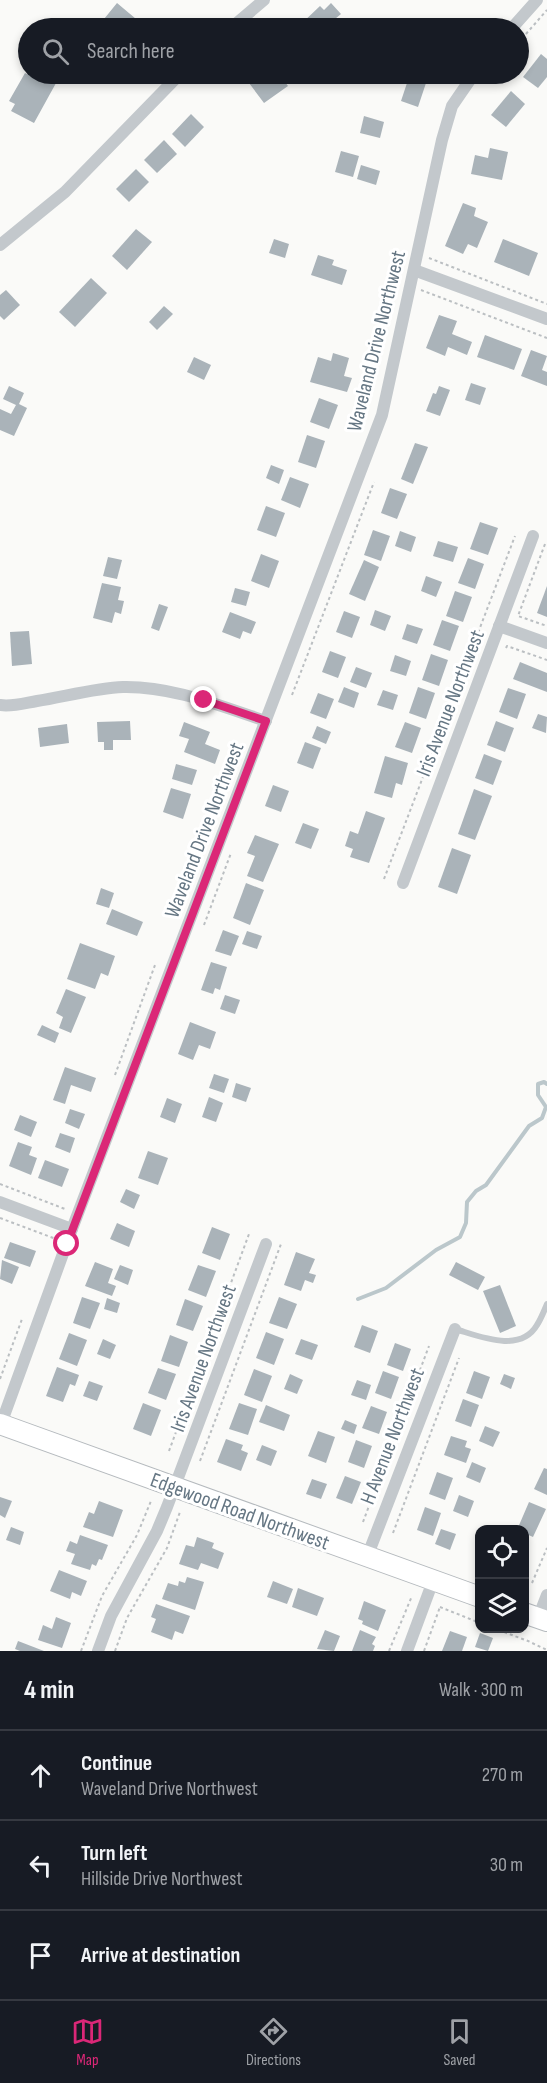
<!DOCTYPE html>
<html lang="en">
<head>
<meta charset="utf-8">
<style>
  body { margin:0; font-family:"Sofia Sans Condensed",sans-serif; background:#242831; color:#f1f3f6 }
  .controls { position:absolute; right:18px; bottom:18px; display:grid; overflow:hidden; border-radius:12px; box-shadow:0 3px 9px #0003 }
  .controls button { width:54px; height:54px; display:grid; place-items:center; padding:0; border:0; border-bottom:2px solid #363941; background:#171b24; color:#f1f3f6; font:30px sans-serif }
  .stop { position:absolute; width:18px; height:18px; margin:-14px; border:4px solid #db2777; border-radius:50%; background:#fff }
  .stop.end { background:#db2777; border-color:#fff; box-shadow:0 2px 6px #0008 }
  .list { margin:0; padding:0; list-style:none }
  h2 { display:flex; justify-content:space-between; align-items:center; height:78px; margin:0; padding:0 24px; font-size:26px }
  h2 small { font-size:20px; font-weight:400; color:#9ea1a6 }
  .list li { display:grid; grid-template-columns:39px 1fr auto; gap:18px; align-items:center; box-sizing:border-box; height:90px; padding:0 24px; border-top:2px solid #363941 }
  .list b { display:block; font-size:22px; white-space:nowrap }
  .list p { margin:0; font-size:20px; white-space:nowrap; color:#9ea1a6 }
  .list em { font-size:20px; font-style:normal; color:#9ea1a6 }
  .icon { flex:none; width:33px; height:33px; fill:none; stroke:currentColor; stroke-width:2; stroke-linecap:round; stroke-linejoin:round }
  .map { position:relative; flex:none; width:547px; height:1651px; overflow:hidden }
  .search { position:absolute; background:#171b24; box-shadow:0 3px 9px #0003; left:18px; right:18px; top:18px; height:66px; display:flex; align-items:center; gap:15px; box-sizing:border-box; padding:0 21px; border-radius:33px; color:#9ea1a6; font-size:22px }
  .sheet { height:348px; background:#171b24 }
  nav { display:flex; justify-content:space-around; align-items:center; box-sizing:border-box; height:84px; border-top:2px solid #363941; background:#171b24; font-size:16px; color:#9ea1a6 }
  nav a { display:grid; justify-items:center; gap:3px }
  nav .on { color:#db2777 }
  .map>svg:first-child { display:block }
</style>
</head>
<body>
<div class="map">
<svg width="547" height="1651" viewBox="0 0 547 1651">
  <rect width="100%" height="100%" fill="#fafaf8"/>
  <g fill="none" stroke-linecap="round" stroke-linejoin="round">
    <polyline stroke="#bbc7cb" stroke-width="4" points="358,1299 386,1288 436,1250 460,1237 466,1223 467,1202 476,1191 486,1185 529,1126 542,1118 546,1107 538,1095 538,1084 544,1082 547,1084"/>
  </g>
  <g fill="#aab3b9">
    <polygon points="117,3 142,24 138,28 125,28 122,26 121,28 105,28 100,24"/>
    <polygon points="331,3 341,14 324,28 301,28 299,26 320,6 324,10"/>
    <polygon points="541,54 547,59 547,77 538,88 523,77"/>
    <polygon points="25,73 36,79 39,74 61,74 34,123 11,111 15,104 9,101"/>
    <polygon points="262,74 281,74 280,75 288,86 264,103 249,83"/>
    <polygon points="410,74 427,80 418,107 401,101"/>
    <polygon points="511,91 525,104 506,127 491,115"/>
    <polygon points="191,114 204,127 185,147 172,134"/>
    <polygon points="364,116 384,122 380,138 360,133"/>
    <polygon points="164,140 177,154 157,173 144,160"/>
    <polygon points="490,148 508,152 502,180 471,174 475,155 488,158"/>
    <polygon points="341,151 359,156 353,177 335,172"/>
    <polygon points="361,165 380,171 376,185 357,179"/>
    <polygon points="136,169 149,182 129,202 116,189"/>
    <polygon points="463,203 476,208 474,216 488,222 477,248 468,244 463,254 445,246"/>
    <polygon points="136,229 152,242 127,270 112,256"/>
    <polygon points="274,239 289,244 285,258 269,253"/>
    <polygon points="503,239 538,253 529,276 494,262"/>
    <polygon points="318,255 334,260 332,265 347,270 342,285 311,275"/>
    <polygon points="91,278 107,293 75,327 59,312"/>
    <polygon points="6,290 20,305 4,320 0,316 0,295"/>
    <polygon points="164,306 173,314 157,330 149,322"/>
    <polygon points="439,315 457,321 452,334 472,342 467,355 448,347 445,356 426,348"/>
    <polygon points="485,335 522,349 514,370 477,357"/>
    <polygon points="531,350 547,356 542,370 547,372 547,386 521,376"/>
    <polygon points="333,353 349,358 344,376 352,378 347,392 310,382 318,357 331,361"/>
    <polygon points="194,357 211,365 204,380 187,372"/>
    <polygon points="471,383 486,388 480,405 465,400"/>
    <polygon points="9,386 24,393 19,404 27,408 14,436 0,430 0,409 11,414 16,405 3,399"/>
    <polygon points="439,386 450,390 440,416 426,411 433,393 436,394"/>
    <polygon points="319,398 338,405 329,429 310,422"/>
    <polygon points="307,435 325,441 316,468 298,462"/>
    <polygon points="415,443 428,447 413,484 401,479"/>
    <polygon points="271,465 284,470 279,484 266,478"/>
    <polygon points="290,477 309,484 300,508 281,500"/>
    <polygon points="390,488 407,494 397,519 381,513"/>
    <polygon points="266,506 285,513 276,537 257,530"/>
    <polygon points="480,522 498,528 488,555 470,549"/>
    <polygon points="373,530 390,536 381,561 364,555"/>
    <polygon points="400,531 416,537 411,552 395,546"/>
    <polygon points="438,541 458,547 453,562 433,556"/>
    <polygon points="261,554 279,561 269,588 251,581"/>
    <polygon points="108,557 122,560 117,579 103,576"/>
    <polygon points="468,558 484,564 475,589 458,583"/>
    <polygon points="364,560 379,567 365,601 349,594"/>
    <polygon points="426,576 442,582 436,597 421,591"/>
    <polygon points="102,583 121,587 118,600 124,601 121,614 115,612 112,623 93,618"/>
    <polygon points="547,586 547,617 537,613"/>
    <polygon points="235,588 250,592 246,606 231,602"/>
    <polygon points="455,591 472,597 463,622 446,616"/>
    <polygon points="159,604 168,607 159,631 151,628"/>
    <polygon points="375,610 391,616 385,631 370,625"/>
    <polygon points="344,611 360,617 352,638 336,632"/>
    <polygon points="230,612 256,622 251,634 243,631 240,639 222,632"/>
    <polygon points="442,620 459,626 450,651 433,645"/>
    <polygon points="407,624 423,629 417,644 402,639"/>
    <polygon points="29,631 32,664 12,666 10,632"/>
    <polygon points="330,651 346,657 338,678 322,672"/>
    <polygon points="431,654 448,660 439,686 422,680"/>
    <polygon points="395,655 411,661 406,676 390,671"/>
    <polygon points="520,662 547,673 547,692 513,679"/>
    <polygon points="356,667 372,673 366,688 350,682"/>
    <polygon points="344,687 359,693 354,708 338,702"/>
    <polygon points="418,687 435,693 426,719 409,713"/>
    <polygon points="508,688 526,694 517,719 499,712"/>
    <polygon points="383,690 398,695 393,710 377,705"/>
    <polygon points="318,693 334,699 326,719 310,713"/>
    <polygon points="538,714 547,717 546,733 532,728"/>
    <polygon points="130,721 131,740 113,740 113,750 104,750 104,742 98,742 97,722"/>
    <polygon points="496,721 514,728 505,752 487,745"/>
    <polygon points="184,722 210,732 205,744 220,750 215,764 184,752 189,739 179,736"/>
    <polygon points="405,722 421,728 412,753 395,747"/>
    <polygon points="67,724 69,743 40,747 38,728"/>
    <polygon points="317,726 331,732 326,744 312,738"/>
    <polygon points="305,742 321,748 313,769 297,763"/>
    <polygon points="484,754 502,761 493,785 475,778"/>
    <polygon points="385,756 408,763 402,785 396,783 392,798 374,793"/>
    <polygon points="176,764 197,770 192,785 172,779"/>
    <polygon points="273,785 289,791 281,812 265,806"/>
    <polygon points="171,788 191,794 183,819 163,812"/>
    <polygon points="474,789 492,796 475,840 458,834"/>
    <polygon points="366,811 385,818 369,863 350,857 353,849 345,846 350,831 358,834"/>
    <polygon points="303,823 319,829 311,849 295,843"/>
    <polygon points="255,835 279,844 263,882 247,876 255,856 247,853"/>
    <polygon points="452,848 471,855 457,894 438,887"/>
    <polygon points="246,883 264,890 250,925 233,918"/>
    <polygon points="101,888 114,893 109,908 96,904"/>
    <polygon points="112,909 143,922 137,936 106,924"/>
    <polygon points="223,930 239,936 231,956 215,951"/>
    <polygon points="247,931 262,936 257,949 242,944"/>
    <polygon points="80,943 115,956 108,976 101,973 95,989 67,979"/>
    <polygon points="211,962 227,967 220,990 215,988 213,994 201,990"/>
    <polygon points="66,989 86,997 71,1033 59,1028 63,1017 56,1013"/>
    <polygon points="225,995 240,1000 235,1014 220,1009"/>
    <polygon points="190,1022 216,1032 210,1049 199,1045 193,1060 178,1054"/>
    <polygon points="42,1025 59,1033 55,1043 37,1035"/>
    <polygon points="65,1067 96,1078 91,1092 71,1085 65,1104 53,1100"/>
    <polygon points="214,1074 229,1079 224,1093 209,1088"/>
    <polygon points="236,1083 251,1088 246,1102 232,1097"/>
    <polygon points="209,1097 223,1103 216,1122 202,1117"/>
    <polygon points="167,1098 182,1104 175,1123 160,1117"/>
    <polygon points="70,1109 85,1114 79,1129 65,1123"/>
    <polygon points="20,1115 37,1122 31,1137 14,1130"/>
    <polygon points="60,1133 75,1138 70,1153 55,1147"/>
    <polygon points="18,1142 32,1147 29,1155 37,1158 31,1175 9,1166"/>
    <polygon points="148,1151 168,1158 158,1185 138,1178"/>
    <polygon points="45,1160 69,1169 62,1187 38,1178"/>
    <polygon points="126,1189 140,1195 134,1209 120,1202"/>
    <polygon points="117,1223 135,1231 129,1247 110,1239"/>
    <polygon points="212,1227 230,1234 220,1260 202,1253"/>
    <polygon points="10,1242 36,1251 30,1267 4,1258"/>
    <polygon points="296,1252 315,1259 309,1273 316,1275 313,1283 305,1280 301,1291 284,1285"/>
    <polygon points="2,1260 19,1267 12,1284 0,1279"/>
    <polygon points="95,1262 113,1269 108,1283 116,1286 112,1296 85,1286"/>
    <polygon points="456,1262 485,1277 478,1290 449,1275"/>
    <polygon points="120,1265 133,1270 128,1285 114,1279"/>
    <polygon points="198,1265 216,1271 206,1297 188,1290"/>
    <polygon points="500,1285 516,1326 500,1333 483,1291"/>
    <polygon points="82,1297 100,1303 90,1329 73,1323"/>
    <polygon points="279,1297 297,1304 287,1329 269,1323"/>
    <polygon points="107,1298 120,1303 117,1313 104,1309"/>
    <polygon points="185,1299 203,1306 193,1331 176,1325"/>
    <polygon points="362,1325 378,1331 370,1353 354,1347"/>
    <polygon points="266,1332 284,1339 274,1365 256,1358"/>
    <polygon points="69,1333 87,1340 77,1366 59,1359"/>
    <polygon points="170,1335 188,1342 179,1367 161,1361"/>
    <polygon points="103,1339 116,1345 110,1359 97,1354"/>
    <polygon points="301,1339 318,1345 312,1360 295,1354"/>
    <polygon points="395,1343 411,1349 403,1371 387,1365"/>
    <polygon points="57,1367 79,1375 75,1386 70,1384 63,1402 46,1396"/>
    <polygon points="158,1368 176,1374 166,1400 148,1393"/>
    <polygon points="254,1369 272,1376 262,1402 244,1395"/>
    <polygon points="383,1371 399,1377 391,1399 375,1393"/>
    <polygon points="474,1371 490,1377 482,1399 466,1393"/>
    <polygon points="290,1374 303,1380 297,1394 284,1389"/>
    <polygon points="504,1374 515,1378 511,1389 500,1384"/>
    <polygon points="357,1380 371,1385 366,1400 351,1395"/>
    <polygon points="89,1381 103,1386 97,1401 83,1396"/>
    <polygon points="463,1399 479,1405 471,1427 455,1421"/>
    <polygon points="143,1403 161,1410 151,1436 133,1429"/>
    <polygon points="239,1403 257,1409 248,1435 229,1429"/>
    <polygon points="266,1405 290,1415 284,1431 259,1422"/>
    <polygon points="371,1406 387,1412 379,1434 362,1428"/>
    <polygon points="345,1420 357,1425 354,1434 341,1429"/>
    <polygon points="485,1426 500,1432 493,1447 479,1441"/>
    <polygon points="318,1431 335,1437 326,1463 308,1456"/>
    <polygon points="451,1436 467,1441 465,1447 471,1449 466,1463 444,1455"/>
    <polygon points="226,1439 243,1445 241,1450 248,1453 241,1471 217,1462"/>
    <polygon points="356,1440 372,1446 364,1468 348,1462"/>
    <polygon points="262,1445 277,1451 271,1466 256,1460"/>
    <polygon points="472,1462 486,1468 480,1483 466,1477"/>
    <polygon points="544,1468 547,1469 547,1495 534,1489"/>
    <polygon points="437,1472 453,1478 445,1500 429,1494"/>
    <polygon points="345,1476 361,1482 352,1504 336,1498"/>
    <polygon points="312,1479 327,1484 321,1499 306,1494"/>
    <polygon points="459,1495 474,1501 468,1517 453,1511"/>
    <polygon points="0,1497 12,1501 5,1518 0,1515"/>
    <polygon points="99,1501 123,1510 113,1537 83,1527 89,1512 94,1514"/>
    <polygon points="529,1502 546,1509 533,1537 524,1533 524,1530 517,1530"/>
    <polygon points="425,1507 441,1513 433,1536 417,1530"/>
    <polygon points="11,1527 24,1532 20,1545 6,1540"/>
    <polygon points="441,1529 456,1534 450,1550 435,1544"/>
    <polygon points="80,1535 108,1545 102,1560 99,1559 96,1566 92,1564 90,1570 71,1564 75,1554 66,1551 70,1541 77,1544"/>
    <polygon points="197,1537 214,1543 212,1548 224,1553 218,1569 201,1563 198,1570 179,1564 186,1545 194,1547"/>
    <polygon points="59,1570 87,1581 81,1596 72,1592 70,1599 50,1591"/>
    <polygon points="187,1577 204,1582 195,1610 162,1599 168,1583 178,1586 179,1581 185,1583"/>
    <polygon points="273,1581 293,1589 287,1604 267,1597"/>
    <polygon points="298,1588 324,1598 317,1616 292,1607"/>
    <polygon points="364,1601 386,1610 378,1631 362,1624 363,1621 358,1619"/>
    <polygon points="156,1604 190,1616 183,1634 175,1631 172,1640 151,1632 156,1619 151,1617"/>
    <polygon points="56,1617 71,1623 62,1648 38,1640 43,1625 52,1629"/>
    <polygon points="325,1630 340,1636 334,1651 317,1649"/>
    <polygon points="360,1630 376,1637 372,1644 375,1646 373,1651 352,1651"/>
    <polygon points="450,1631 467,1637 462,1651 442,1651"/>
    <polygon points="480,1633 493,1638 488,1651 475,1647"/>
    <polygon points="18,1641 44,1651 20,1651 15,1649"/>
  </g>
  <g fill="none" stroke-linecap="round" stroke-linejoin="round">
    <g stroke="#b5babe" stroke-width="22">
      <g id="primary">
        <polyline points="0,1424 480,1597"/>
        <polyline points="524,1613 547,1621"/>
      </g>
    </g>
    <g stroke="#bbbfc2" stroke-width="2" stroke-dasharray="3 3" stroke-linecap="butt">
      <polyline points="518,43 547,10"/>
      <polyline points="485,82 493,74"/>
      <polyline points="429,258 547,304"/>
      <polyline points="421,290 547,338"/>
      <polyline points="545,544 518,616 547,626"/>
      <polyline points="506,648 507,646 547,660"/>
      <polyline points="292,695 374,482"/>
      <polyline points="384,879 515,536"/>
      <polyline points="204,925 231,853"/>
      <polyline points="115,1075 155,965"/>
      <polyline points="0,1184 65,1209"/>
      <polyline points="0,1218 56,1239"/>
      <polyline points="0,1379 22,1319"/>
      <polyline points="169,1451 249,1234"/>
      <polyline points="200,1461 281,1244"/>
      <polyline points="363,1522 429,1346"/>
      <polyline points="393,1533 459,1358"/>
      <polyline points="532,1583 547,1548"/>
      <polyline points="440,1607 480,1623"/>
      <polyline points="493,1628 528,1641 547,1650"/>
      <polyline points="81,1651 102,1596 137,1535 151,1501"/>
      <polyline points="115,1651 127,1618 167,1548 180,1512"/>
      <polyline points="389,1651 412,1596"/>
      <polyline points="424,1651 440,1607"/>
    </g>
    <path stroke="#c3c8cc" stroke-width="6" d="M455,1329C479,1336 520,1354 537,1325C541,1319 544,1311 547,1304"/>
    <g stroke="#c3c8cc" stroke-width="12">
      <polyline points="231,28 264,0"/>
      <polyline points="512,28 537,0"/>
      <polyline points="0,245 65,192 180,74"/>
      <polyline points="414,270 547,319"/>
      <polyline points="499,626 547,643"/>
      <path d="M0,705C12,707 25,703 37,701C63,697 96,688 123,687C172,686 220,706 266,721"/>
      <polyline points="403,883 533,536"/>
      <polyline points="0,1202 72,1229"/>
      <polyline points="1,1424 72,1229 382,415 442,140 452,106 474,74"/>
      <polyline points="367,1557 455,1329"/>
      <polyline points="538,1618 547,1595"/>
      <polyline points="98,1651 111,1616 157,1531 167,1507 266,1244"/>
      <polyline points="407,1651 433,1581"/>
    </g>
    <use href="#primary" stroke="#fff" stroke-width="20"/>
  </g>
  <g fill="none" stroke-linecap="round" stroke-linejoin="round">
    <polyline stroke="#db2777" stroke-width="8" points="67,1244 266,721 204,700"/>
  </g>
  <g text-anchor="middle" stroke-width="6" stroke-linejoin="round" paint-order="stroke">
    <g font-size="21" fill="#657683" stroke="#fff">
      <text transform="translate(376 341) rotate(-76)" y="7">Waveland Drive Northwest</text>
      <text transform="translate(450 703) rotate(-69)" y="7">Iris Avenue Northwest</text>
      <text transform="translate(204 830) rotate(-69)" y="7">Waveland Drive Northwest</text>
      <text transform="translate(203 1358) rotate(-70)" y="7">Iris Avenue Northwest</text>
      <text transform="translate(392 1436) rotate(-69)" y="7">H Avenue Northwest</text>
      <text transform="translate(240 1511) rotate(20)" y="7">Edgewood Road Northwest</text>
    </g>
  </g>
</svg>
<div class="controls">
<button><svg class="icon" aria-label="locate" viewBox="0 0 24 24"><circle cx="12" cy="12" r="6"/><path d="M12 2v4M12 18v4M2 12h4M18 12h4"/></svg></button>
<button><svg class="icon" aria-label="layers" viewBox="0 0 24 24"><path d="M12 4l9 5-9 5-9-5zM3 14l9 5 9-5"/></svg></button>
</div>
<div class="stop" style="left:67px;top:1244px"></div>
<div class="stop end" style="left:204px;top:700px"></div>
<div class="search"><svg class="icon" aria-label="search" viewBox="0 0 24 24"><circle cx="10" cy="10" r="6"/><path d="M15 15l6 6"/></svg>Search here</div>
</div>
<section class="sheet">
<h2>4 min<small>Walk · 300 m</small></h2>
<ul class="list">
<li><svg class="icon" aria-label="ahead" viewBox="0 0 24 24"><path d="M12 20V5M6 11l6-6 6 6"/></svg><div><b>Continue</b><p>Waveland Drive Northwest</p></div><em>270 m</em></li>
<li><svg class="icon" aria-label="left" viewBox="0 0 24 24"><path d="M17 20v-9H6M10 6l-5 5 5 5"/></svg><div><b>Turn left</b><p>Hillside Drive Northwest</p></div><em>30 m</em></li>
<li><svg class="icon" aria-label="arrive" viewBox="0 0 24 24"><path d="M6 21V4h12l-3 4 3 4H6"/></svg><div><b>Arrive at destination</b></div></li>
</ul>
</section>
<nav>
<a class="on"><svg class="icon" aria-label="map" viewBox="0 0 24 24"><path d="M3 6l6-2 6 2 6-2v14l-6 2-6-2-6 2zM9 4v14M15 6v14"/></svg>Map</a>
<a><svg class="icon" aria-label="directions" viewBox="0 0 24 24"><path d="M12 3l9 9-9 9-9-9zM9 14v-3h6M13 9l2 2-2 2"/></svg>Directions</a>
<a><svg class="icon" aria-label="saved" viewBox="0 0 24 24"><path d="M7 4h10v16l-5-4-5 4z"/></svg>Saved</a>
</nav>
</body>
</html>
